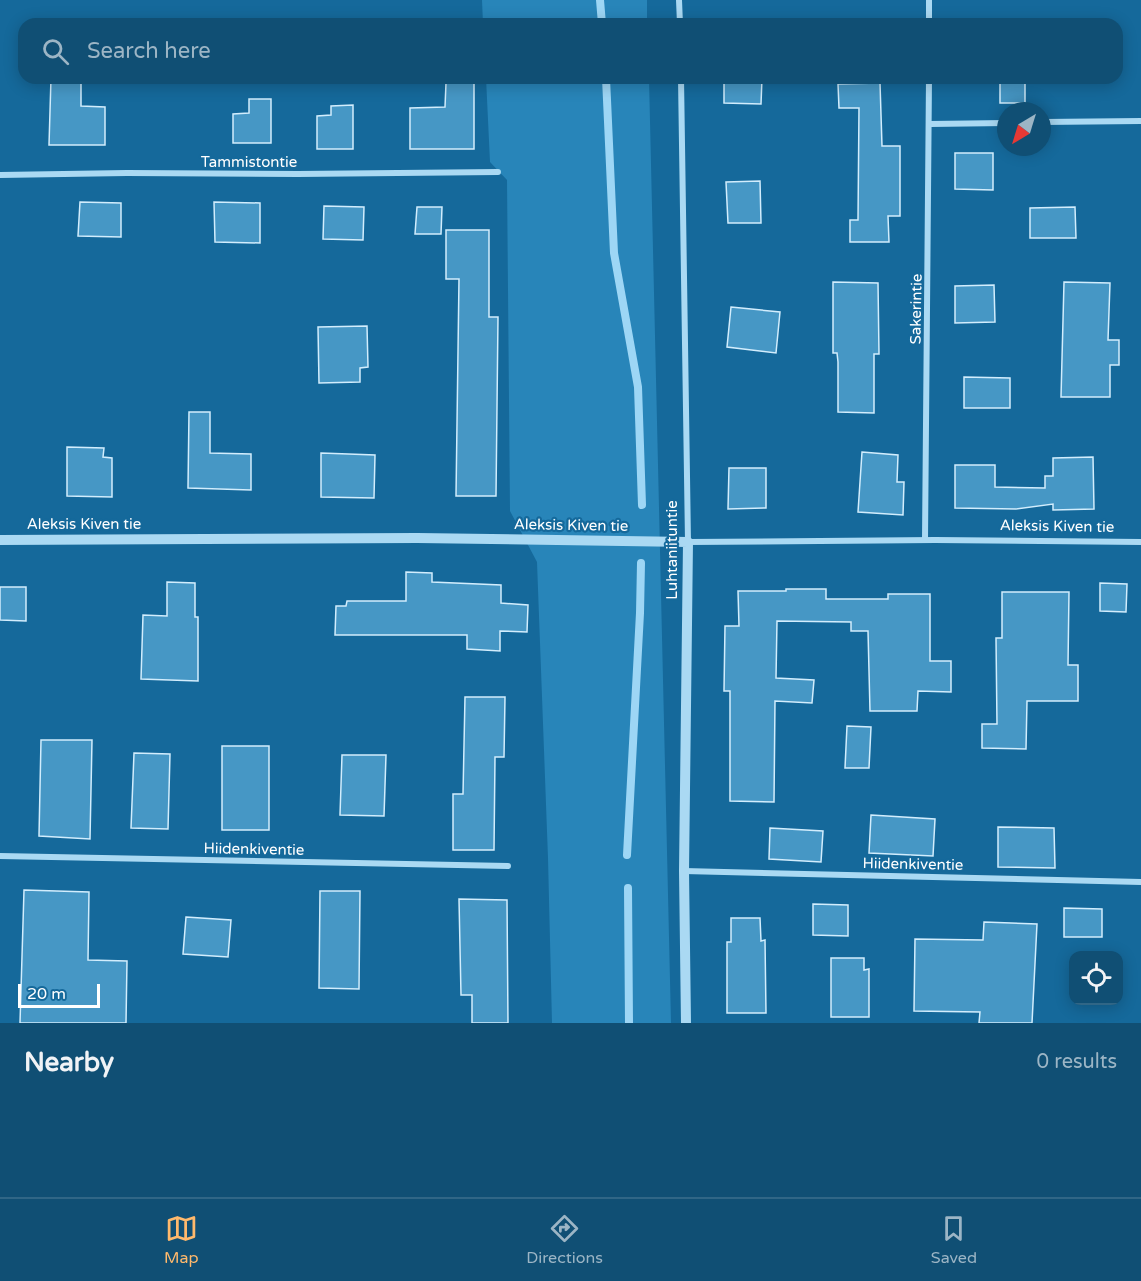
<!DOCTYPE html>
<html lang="en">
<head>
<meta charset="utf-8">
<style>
  body { margin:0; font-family:"Varela Round",sans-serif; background:#195679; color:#f1f3f6 }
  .controls { position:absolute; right:18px; bottom:18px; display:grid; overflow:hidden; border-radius:12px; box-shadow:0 3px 15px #0003 }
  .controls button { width:54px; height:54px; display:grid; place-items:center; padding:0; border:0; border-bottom:2px solid #306686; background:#104f74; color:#f1f3f6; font:30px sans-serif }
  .compass { position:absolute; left:997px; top:102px; width:54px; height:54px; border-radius:50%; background:#104f74; box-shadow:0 3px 15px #0003; rotate:218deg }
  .scale { position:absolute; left:18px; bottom:15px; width:82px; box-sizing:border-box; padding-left:6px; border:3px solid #fff; border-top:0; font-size:16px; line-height:21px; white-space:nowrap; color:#fff; -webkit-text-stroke:4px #15699b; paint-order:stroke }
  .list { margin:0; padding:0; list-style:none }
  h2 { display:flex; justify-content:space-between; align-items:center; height:78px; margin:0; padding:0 24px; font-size:26px }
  h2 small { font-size:20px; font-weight:400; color:#9cb5c5 }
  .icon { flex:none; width:33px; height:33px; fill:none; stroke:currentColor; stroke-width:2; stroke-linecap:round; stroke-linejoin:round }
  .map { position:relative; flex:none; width:1141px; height:1023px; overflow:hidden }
  .search { position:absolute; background:#104f74; box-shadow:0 3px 15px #0003; left:18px; right:18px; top:18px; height:66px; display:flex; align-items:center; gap:15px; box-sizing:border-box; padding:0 21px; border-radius:18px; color:#9cb5c5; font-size:22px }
  .sheet { height:174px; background:#104f74 }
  nav { display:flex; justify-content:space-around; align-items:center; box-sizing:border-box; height:84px; border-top:2px solid #306686; background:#104f74; font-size:16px; color:#9cb5c5 }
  nav a { display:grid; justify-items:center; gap:3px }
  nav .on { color:#ffb96c }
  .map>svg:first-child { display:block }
</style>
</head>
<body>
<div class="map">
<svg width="1141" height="1023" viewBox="0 0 1141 1023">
  <rect width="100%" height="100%" fill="#15699b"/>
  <g fill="#2885b9">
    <polygon points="482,0 647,0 647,24 483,24"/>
    <polygon points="486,78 649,78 671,1023 552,1023 548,858 537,562 510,511 507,180 490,162"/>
  </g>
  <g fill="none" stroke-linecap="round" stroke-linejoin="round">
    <g stroke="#9dd6f5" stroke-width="8">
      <polyline points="600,0 602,24"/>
      <polyline points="606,78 614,253 638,387 642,505"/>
      <polyline points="627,855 640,613 641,563"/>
      <polyline points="628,888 629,1023"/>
    </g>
  </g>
  <g fill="#4697c5" stroke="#d2edfd" stroke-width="1.5">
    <polygon points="51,78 81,78 81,106 105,107 105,145 49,145"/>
    <polygon points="724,78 762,78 761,104 724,103"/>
    <rect x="1000" y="78" width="25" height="25"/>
    <polygon points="446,83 474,83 474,149 410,149 410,108 445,107"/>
    <polygon points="880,83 882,146 900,146 900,216 888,216 889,242 850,242 850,220 858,220 859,108 839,108 838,84"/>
    <polygon points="249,99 271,99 271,143 233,143 233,114 249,113"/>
    <polygon points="353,105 353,149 317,149 317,116 331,115 331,106"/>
    <polygon points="955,153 993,153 993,190 955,189"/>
    <polygon points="760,181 761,223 728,223 726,182"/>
    <polygon points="80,202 121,203 121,237 78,236"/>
    <polygon points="214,202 260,203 260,243 215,242"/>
    <polygon points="324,206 364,207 363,240 323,239"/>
    <polygon points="417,207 442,207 441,234 415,234"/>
    <polygon points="1075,207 1076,238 1030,238 1030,208"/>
    <polygon points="446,230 489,230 489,317 498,317 496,496 456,496 459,279 446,279"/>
    <polygon points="833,282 878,283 879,354 874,354 874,413 838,412 838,362 837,353 833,353"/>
    <polygon points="1064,282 1110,283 1108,340 1119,340 1119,365 1110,365 1110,397 1061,397"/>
    <polygon points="994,285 995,322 955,323 955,286"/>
    <polygon points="731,307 780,312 776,353 727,347"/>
    <polygon points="367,326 368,367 360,368 360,382 319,383 318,327"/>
    <polygon points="964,377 1010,378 1010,408 964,408"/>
    <polygon points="189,412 210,412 210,453 251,454 251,490 188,488"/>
    <polygon points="67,447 104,448 103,457 112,458 112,497 67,496"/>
    <polygon points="862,452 898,455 897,482 904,482 903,515 858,512"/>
    <polygon points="321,453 375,455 374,498 321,497"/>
    <polygon points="1093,457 1094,509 1053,510 1053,504 1016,509 955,508 955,465 995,465 995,487 1045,488 1045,476 1053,476 1053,458"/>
    <polygon points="729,468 766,468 766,508 728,509"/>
    <polygon points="406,572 432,573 432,582 501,585 501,603 528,605 527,632 500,631 500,651 467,649 467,635 335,635 336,606 346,606 347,601 406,601"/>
    <polygon points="167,582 195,583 195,617 198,617 198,681 141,679 143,615 167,616"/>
    <polygon points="1100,583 1127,584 1126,612 1100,611"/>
    <polygon points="0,587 26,587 26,621 0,620"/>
    <polygon points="786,589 826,589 826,599 888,599 888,594 930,594 930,661 951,661 951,692 918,691 917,711 870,711 868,631 851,631 851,622 777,621 776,678 814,680 812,703 775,701 774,802 730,801 730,691 724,691 725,626 739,626 738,591 786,591"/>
    <polygon points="1002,592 1069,592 1068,665 1078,665 1078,701 1027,701 1026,749 982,748 982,724 997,724 996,638 1002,638"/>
    <polygon points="465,697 505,697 504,757 495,757 494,850 453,850 453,794 463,794"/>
    <polygon points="847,726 871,727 869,768 845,768"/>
    <polygon points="41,740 92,740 90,839 39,836"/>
    <rect x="222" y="746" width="47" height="84"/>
    <polygon points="134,753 170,754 168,829 131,828"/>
    <polygon points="342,755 386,755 384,816 340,815"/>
    <polygon points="871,815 935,819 933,856 869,853"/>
    <polygon points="998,827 1054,828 1055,868 998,867"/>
    <polygon points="770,828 823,831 821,862 769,859"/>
    <polygon points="24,890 89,892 88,960 127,961 126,1023 20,1023"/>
    <polygon points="320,891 360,891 359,989 319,988"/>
    <polygon points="459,899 507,900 508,1023 472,1023 472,995 461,995"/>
    <polygon points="813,904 848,905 848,936 813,935"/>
    <polygon points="1064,908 1102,909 1102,937 1064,937"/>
    <polygon points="186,917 231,920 228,957 183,954"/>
    <polygon points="731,918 760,918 761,941 765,940 766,1013 727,1013 727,942 731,942"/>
    <polygon points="984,922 1037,924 1032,1023 979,1023 980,1012 914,1011 915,939 983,940"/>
    <polygon points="831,958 864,958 864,970 869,969 869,1017 831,1017"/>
  </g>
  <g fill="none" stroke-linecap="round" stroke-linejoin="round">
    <g stroke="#aad9f3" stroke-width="6">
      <polyline points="679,0 680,24"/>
      <polyline points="929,0 929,24"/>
      <polyline points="681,78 688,542 935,540 1141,542"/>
      <polyline points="1042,122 1141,121"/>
      <polyline points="930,124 1006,123"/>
      <polyline points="0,175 127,173 298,174 498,172"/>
      <polyline points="925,540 929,78"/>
      <polyline points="0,856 508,866"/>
      <polyline points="684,871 1141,882"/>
    </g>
    <polyline stroke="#aad9f3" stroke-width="10" points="0,540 417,538 688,542 684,871 686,1023"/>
  </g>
  <g text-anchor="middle" stroke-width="4.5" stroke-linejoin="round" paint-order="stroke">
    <g font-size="15" fill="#fff" stroke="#15699b">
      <text x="249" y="167">Tammistontie</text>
      <text transform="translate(916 309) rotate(-89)" y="5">Sakerintie</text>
      <text x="84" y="529">Aleksis Kiven tie</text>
      <text transform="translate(571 525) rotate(1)" y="5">Aleksis Kiven tie</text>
      <text transform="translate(1057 526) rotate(1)" y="5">Aleksis Kiven tie</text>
      <text transform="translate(672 550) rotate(-90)" y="5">Luhtaniituntie</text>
      <text transform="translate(254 849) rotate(1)" y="5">Hiidenkiventie</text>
      <text transform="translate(913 864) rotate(1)" y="5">Hiidenkiventie</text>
    </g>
  </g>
</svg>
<div class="controls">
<button><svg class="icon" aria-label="locate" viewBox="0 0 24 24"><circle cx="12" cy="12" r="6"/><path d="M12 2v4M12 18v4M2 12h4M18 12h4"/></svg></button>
</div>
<svg class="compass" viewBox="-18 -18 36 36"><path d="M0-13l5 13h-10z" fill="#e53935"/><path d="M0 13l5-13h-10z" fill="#9cb5c5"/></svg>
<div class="scale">20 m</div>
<div class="search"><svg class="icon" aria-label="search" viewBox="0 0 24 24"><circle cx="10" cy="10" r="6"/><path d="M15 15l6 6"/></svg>Search here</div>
</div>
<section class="sheet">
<h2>Nearby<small>0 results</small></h2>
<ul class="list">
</ul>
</section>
<nav>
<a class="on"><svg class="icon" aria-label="map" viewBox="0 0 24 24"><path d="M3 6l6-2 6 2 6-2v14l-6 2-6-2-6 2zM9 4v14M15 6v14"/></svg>Map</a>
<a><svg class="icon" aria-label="directions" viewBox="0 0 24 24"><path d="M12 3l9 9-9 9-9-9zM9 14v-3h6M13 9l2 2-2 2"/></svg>Directions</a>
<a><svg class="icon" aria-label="saved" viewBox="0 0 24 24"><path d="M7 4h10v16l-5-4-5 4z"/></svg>Saved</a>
</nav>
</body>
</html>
